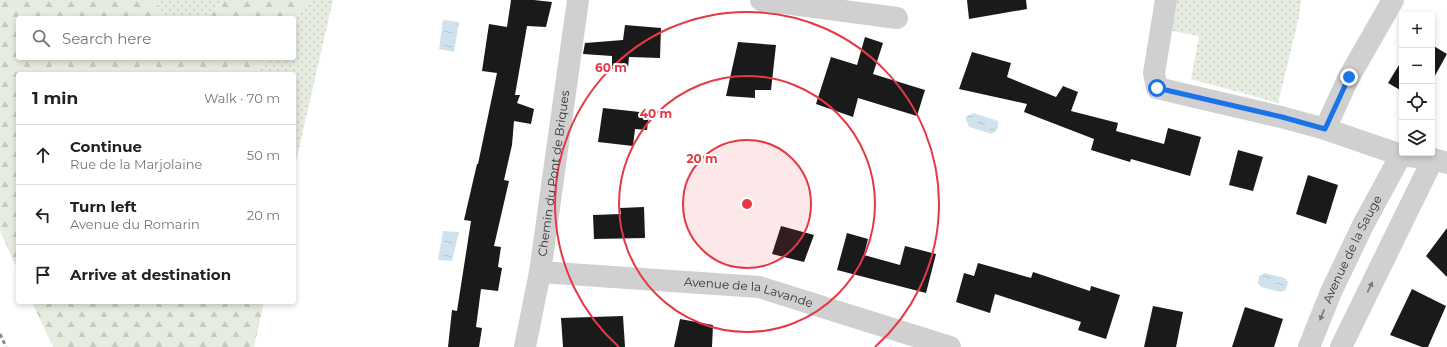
<!DOCTYPE html>
<html lang="en">
<head>
<meta charset="utf-8">
<style>
  body { margin:0; font-family:Montserrat,sans-serif; background:#f2f2f2; color:#202124 }
  .controls { position:absolute; right:12px; top:12px; display:grid; overflow:hidden; border-radius:4px; box-shadow:0 2px 6px #0003 }
  .controls button { width:36px; height:36px; display:grid; place-items:center; padding:0; border:0; border-bottom:1px solid #e0e0e0; background:#fff; color:#202124; font:20px sans-serif }
  .stop { position:absolute; width:12px; height:12px; margin:-9px; border:3px solid #1a73e8; border-radius:50%; background:#fff }
  .stop.end { background:#1a73e8; border-color:#fff; box-shadow:0 1px 4px #0008 }
  .list { margin:0; padding:0; list-style:none }
  h2 { display:flex; justify-content:space-between; align-items:center; height:52px; margin:0; padding:0 16px; font-size:17px }
  h2 small { font-size:13px; font-weight:400; color:#757577 }
  .list li { display:grid; grid-template-columns:26px 1fr auto; gap:12px; align-items:center; box-sizing:border-box; height:60px; padding:0 16px; border-top:1px solid #e0e0e0 }
  .list b { display:block; font-size:15px; white-space:nowrap }
  .list p { margin:0; font-size:13px; white-space:nowrap; color:#757577 }
  .list em { font-size:13px; font-style:normal; color:#757577 }
  .icon { flex:none; width:22px; height:22px; fill:none; stroke:currentColor; stroke-width:2; stroke-linecap:round; stroke-linejoin:round }
  .map { position:relative; flex:none; width:1447px; height:347px; overflow:hidden }
  .search { position:absolute; background:#fff; box-shadow:0 2px 6px #0003; left:16px; top:16px; width:280px; height:44px; display:flex; align-items:center; gap:10px; box-sizing:border-box; padding:0 14px; border-radius:4px; color:#757577; font-size:15px }
  .panel { position:absolute; background:#fff; box-shadow:0 2px 6px #0003; left:16px; top:72px; width:280px; height:232px; border-radius:4px }
  .map>svg:first-child { display:block }
</style>
</head>
<body>
<div class="map">
<svg width="1447" height="347" viewBox="0 0 1447 347">
  <defs>
    <pattern id="green-dots" width="8" height="8" patternUnits="userSpaceOnUse"><rect width="8" height="8" fill="#e6ecdf"/><path d="M2 2h.1M6 6h.1" fill="none" stroke="#c6cbc0" stroke-width="1.8" stroke-linecap="round"/></pattern>
    <pattern id="forest-firs" width="22" height="20" patternUnits="userSpaceOnUse"><rect width="22" height="20" fill="#e6ecdf"/><path d="M5 1l3.5 6h-7zM16 11l3.5 6h-7z" fill="#c6cbc0"/></pattern>
    <pattern id="water-ripples" width="26" height="14" patternUnits="userSpaceOnUse"><rect width="26" height="14" fill="#cfe2ee"/><path d="M2 4q2-2 4 0t4 0M15 11q2-2 4 0t4 0" fill="none" stroke="#b2c2cd"/></pattern>
  </defs>
  <rect width="100%" height="100%" fill="#fff"/>
  <g fill="url(#green-dots)">
    <polygon points="154,0 224,0 205,18 162,18"/>
    <polygon points="311,0 333,0 294,170 294,74 255,74 267,58 294,58 294,22"/>
    <polygon points="1177,0 1301,0 1299,17 1278,103 1191,79 1199,36 1172,31"/>
  </g>
  <g fill="url(#forest-firs)">
    <polygon points="0,0 154,0 162,18 18,18 18,58 267,58 255,74 18,74 18,270 0,231"/>
    <polygon points="224,0 311,0 294,22 294,18 205,18"/>
    <polygon points="32,302 264,302 254,347 53,347"/>
  </g>
  <g fill="url(#water-ripples)">
    <polygon points="443,20 459,22 454,52 439,49"/>
    <polygon points="974,113 998,121 998,128 992,134 969,127 965,117"/>
    <polygon points="443,231 459,232 452,261 438,260"/>
    <polygon points="1265,273 1285,278 1288,282 1286,290 1280,292 1261,287 1258,283 1259,276"/>
  </g>
  <g fill="#1a1a1a">
    <polygon points="511,0 534,0 552,2 546,27 527,26 515,95 520,95 517,103 534,109 531,124 514,121 512,145 504,180 509,181 494,246 501,247 498,267 502,268 498,291 481,289 476,327 482,328 479,347 448,347 452,310 457,311 471,221 464,220 477,164 478,164 497,73 482,71 489,24 507,27"/>
    <polygon points="967,0 1026,0 1027,9 969,19"/>
    <polygon points="625,25 661,28 660,58 629,57 628,68 612,69 612,56 583,54 585,43 623,40"/>
    <polygon points="865,37 883,43 873,74 925,90 917,116 858,98 853,117 816,104 831,57 857,65"/>
    <polygon points="738,42 776,45 771,90 755,90 755,98 726,96"/>
    <polygon points="1432,45 1447,54 1432,81"/>
    <polygon points="972,52 1011,63 1007,77 1056,97 1063,86 1078,92 1071,111 1118,123 1116,131 1164,144 1168,128 1201,137 1190,176 1131,159 1130,162 1091,150 1094,139 1024,112 1027,104 959,89"/>
    <polygon points="1402,60 1402,91 1388,83"/>
    <polygon points="603,108 649,113 647,130 635,129 633,146 598,142"/>
    <polygon points="1238,150 1263,157 1253,191 1229,185"/>
    <polygon points="1308,175 1338,185 1326,224 1296,214"/>
    <polygon points="644,207 645,238 594,239 593,215 621,214 620,208"/>
    <polygon points="781,226 814,235 804,262 772,254"/>
    <polygon points="1447,228 1447,277 1426,256"/>
    <polygon points="847,233 868,239 864,255 900,265 905,246 936,254 926,293 837,270"/>
    <polygon points="978,263 1031,278 1033,272 1090,291 1091,286 1120,295 1106,339 1078,330 1081,322 995,294 990,313 956,302 964,273 974,276"/>
    <polygon points="1412,289 1446,306 1428,347 1422,347 1390,335"/>
    <polygon points="1153,306 1183,312 1176,347 1144,347"/>
    <polygon points="1245,307 1283,319 1274,347 1232,347"/>
    <polygon points="623,316 625,347 563,347 561,318"/>
    <polygon points="680,319 713,325 712,347 674,347"/>
  </g>
  <g fill="none" stroke-linecap="round" stroke-linejoin="round">
    <g stroke="#d0d0d0" stroke-width="22">
      <polyline points="761,0 897,18"/>
      <polyline points="1166,0 1154,73 1157,88 1281,117 1325,129 1401,155 1433,159 1447,163"/>
      <polyline points="1325,129 1349,77 1393,0"/>
      <path id="s1" d="M540,272L759,287L950,347"/>
      <path id="s2" d="M525,347L540,272L578,0"/>
      <path id="s3" d="M1309,347L1331,292L1363,225L1401,155"/>
      <polyline points="1341,347 1433,159"/>
    </g>
    <polyline stroke="#888" stroke-width="3" stroke-dasharray="4 3" stroke-linecap="butt" points="0,334 6,347"/>
  </g>
  <defs><path id="oneway-solid" d="M-6-.8H1V-3.2L6.5 0L1 3.2V.8H-6Z"/></defs>
  <g fill="#7a7a7a">
    <use href="#oneway-solid" transform="translate(1370 287) rotate(-64)"/>
    <use href="#oneway-solid" transform="translate(1322 315) rotate(112)"/>
  </g>
  <g fill="none" stroke-linecap="round" stroke-linejoin="round">
    <polyline stroke="#1a73e8" stroke-width="5" points="1157,88 1282,117 1325,129 1349,77"/>
  </g>
  <circle cx="747" cy="204" r="64" fill="#e63946" fill-opacity=".12"/>
  <g fill="none" stroke="#e63946" stroke-width="2">
    <circle cx="747" cy="204" r="64"/>
    <circle cx="747" cy="204" r="128"/>
    <path d="M619 347A192 192 0 1 1 875 347"/>
  </g>
  <g text-anchor="middle" stroke-width="4" stroke-linejoin="round" paint-order="stroke">
    <g font-size="12" fill="#333" stroke="#fff">
      <text dy="4" stroke="none"><textPath href="#s2" startOffset="176">Chemin du Pont de Briques</textPath></text>
      <text dy="4" stroke="none"><textPath href="#s3" startOffset="107">Avenue de la Sauge</textPath></text>
      <text dy="4" stroke="none"><textPath href="#s1" startOffset="210">Avenue de la Lavande</textPath></text>
    </g>
  </g>
  <circle cx="747" cy="204" r="6" fill="#e63946" stroke="#fff" stroke-width="2"/>
  <g font-size="12" text-anchor="middle" font-weight="bold" fill="#e63946" stroke="#fff" stroke-width="4" stroke-linejoin="round" paint-order="stroke">
    <text x="611" y="72">60 m</text>
    <text x="656" y="118">40 m</text>
    <text x="702" y="163">20 m</text>
  </g>
</svg>
<div class="controls">
<button>+</button>
<button>−</button>
<button><svg class="icon" aria-label="locate" viewBox="0 0 24 24"><circle cx="12" cy="12" r="6"/><path d="M12 2v4M12 18v4M2 12h4M18 12h4"/></svg></button>
<button><svg class="icon" aria-label="layers" viewBox="0 0 24 24"><path d="M12 4l9 5-9 5-9-5zM3 14l9 5 9-5"/></svg></button>
</div>
<div class="stop" style="left:1157px;top:88px"></div>
<div class="stop end" style="left:1349px;top:77px"></div>
<div class="search"><svg class="icon" aria-label="search" viewBox="0 0 24 24"><circle cx="10" cy="10" r="6"/><path d="M15 15l6 6"/></svg>Search here</div>
<section class="panel">
<h2>1 min<small>Walk · 70 m</small></h2>
<ul class="list">
<li><svg class="icon" aria-label="ahead" viewBox="0 0 24 24"><path d="M12 20V5M6 11l6-6 6 6"/></svg><div><b>Continue</b><p>Rue de la Marjolaine</p></div><em>50 m</em></li>
<li><svg class="icon" aria-label="left" viewBox="0 0 24 24"><path d="M17 20v-9H6M10 6l-5 5 5 5"/></svg><div><b>Turn left</b><p>Avenue du Romarin</p></div><em>20 m</em></li>
<li><svg class="icon" aria-label="arrive" viewBox="0 0 24 24"><path d="M6 21V4h12l-3 4 3 4H6"/></svg><div><b>Arrive at destination</b></div></li>
</ul>
</section>
</div>
</body>
</html>
